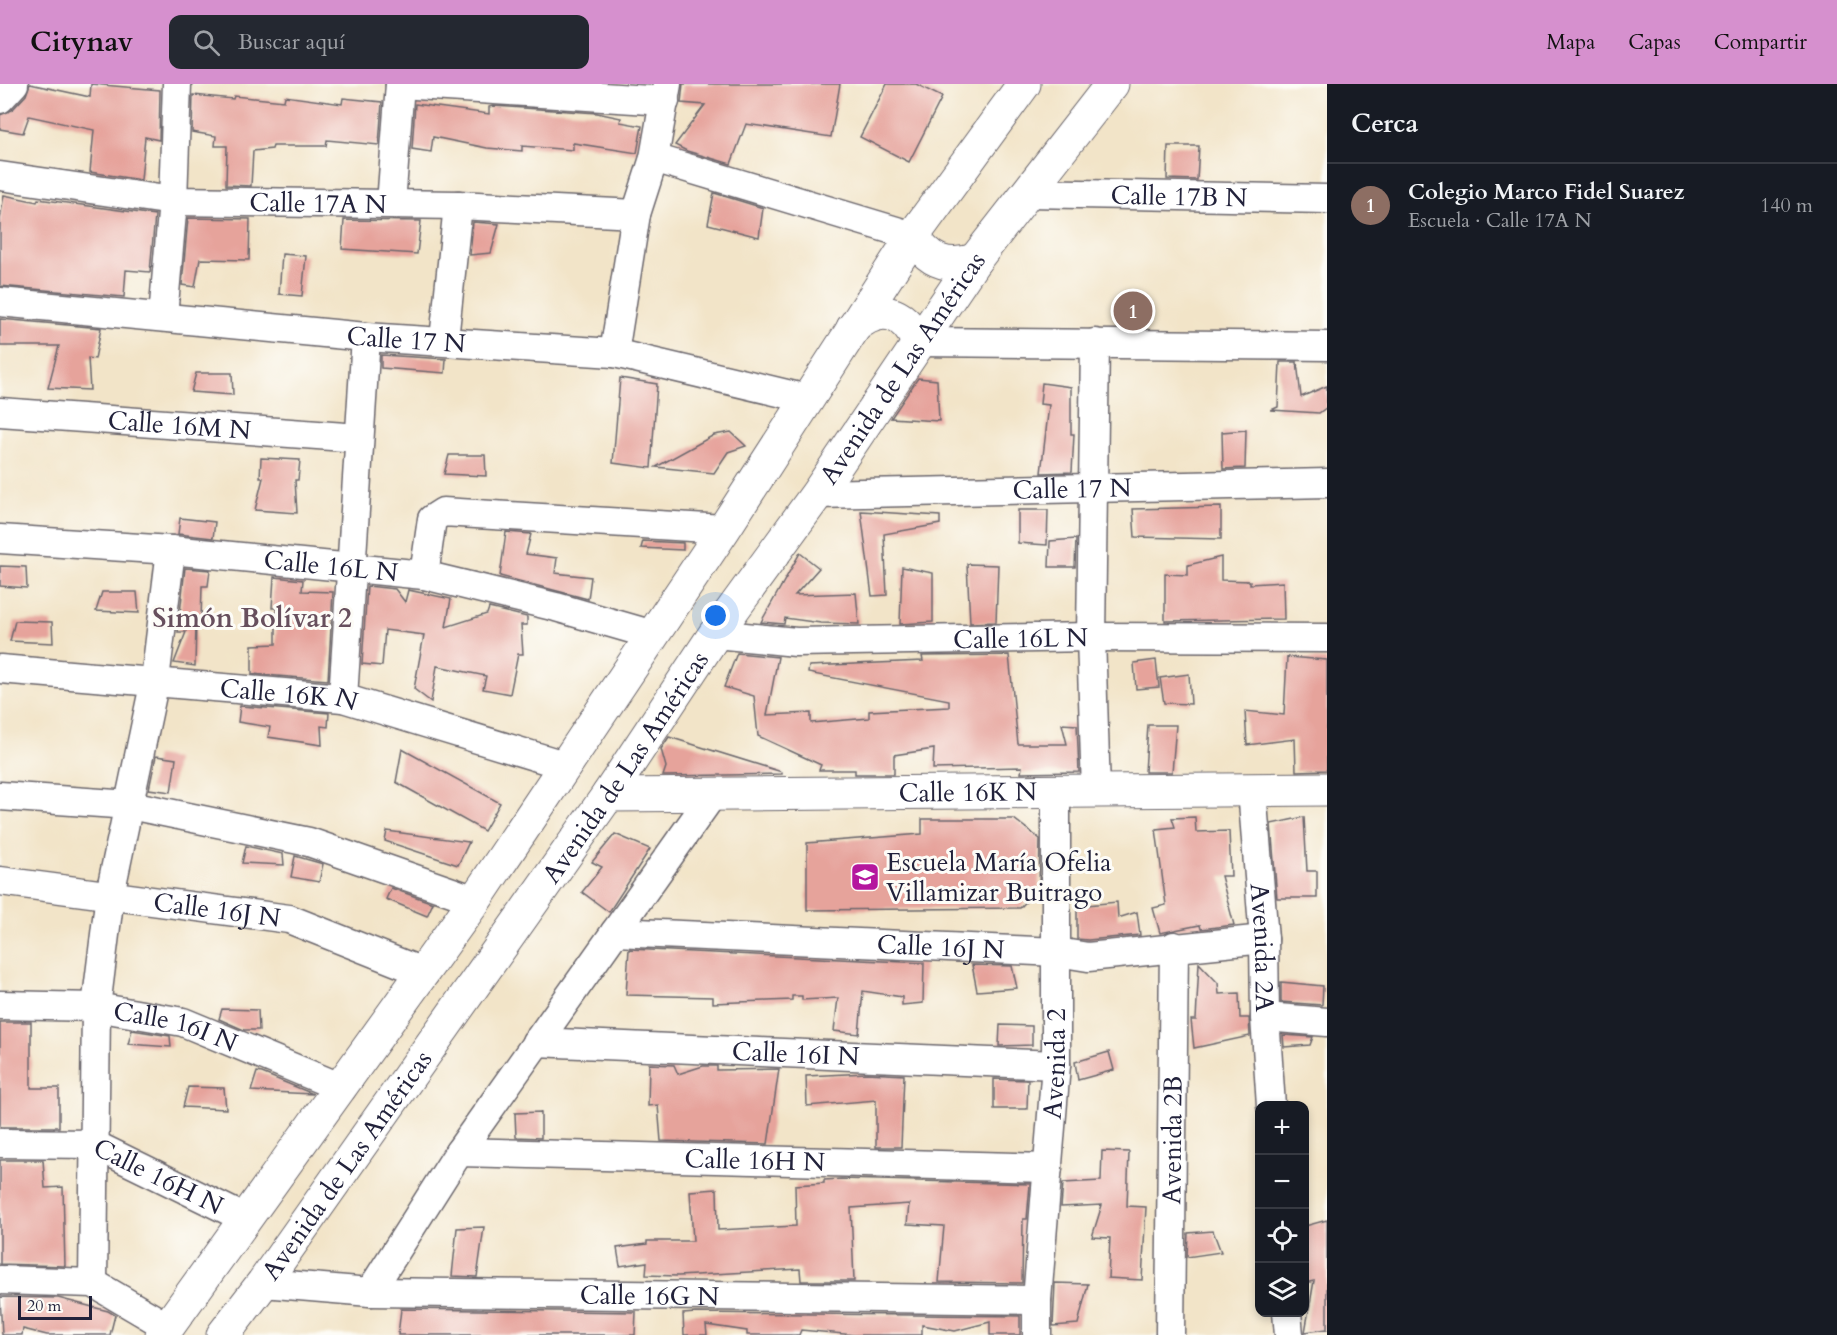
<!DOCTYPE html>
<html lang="es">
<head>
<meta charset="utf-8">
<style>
  body { margin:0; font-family:Cardo,serif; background:#242831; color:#f1f3f6 }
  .controls { position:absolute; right:18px; bottom:18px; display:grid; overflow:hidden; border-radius:12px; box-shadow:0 3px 9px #0003 }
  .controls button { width:54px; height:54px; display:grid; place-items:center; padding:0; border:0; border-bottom:2px solid #363941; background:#171b24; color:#f1f3f6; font:30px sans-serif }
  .scale { position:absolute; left:18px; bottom:15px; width:74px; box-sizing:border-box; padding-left:6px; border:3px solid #22223b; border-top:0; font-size:16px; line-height:21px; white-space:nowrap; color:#22223b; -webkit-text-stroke:4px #fdfcf7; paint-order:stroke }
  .you { position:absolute; left:716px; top:532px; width:21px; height:21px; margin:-15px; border:4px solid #fff; border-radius:50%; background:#1a73e8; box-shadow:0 0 0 9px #1a73e833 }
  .badge { display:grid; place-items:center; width:39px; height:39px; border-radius:50%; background:#d690ce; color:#fff; font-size:20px; font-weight:700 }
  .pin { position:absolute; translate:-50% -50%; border:3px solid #fff; box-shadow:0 2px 6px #0006 }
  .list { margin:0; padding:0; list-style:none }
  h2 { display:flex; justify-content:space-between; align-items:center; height:78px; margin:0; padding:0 24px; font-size:26px }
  h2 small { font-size:20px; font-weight:400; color:#9ea1a6 }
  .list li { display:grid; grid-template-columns:39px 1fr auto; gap:18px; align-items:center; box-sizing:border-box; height:84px; padding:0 24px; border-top:2px solid #363941 }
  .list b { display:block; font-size:22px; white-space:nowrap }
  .list p { margin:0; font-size:20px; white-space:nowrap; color:#9ea1a6 }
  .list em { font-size:20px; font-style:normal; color:#9ea1a6 }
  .icon { flex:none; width:33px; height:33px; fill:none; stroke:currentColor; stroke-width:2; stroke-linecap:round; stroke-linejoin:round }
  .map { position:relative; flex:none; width:1327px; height:1251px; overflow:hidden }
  header { display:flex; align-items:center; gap:36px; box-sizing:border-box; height:84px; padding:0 30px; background:#d690ce; color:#111 }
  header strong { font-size:28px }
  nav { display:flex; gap:33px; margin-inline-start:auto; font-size:21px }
  .search { width:420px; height:54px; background:#242831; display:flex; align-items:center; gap:15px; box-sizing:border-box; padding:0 21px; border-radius:12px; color:#9ea1a6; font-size:22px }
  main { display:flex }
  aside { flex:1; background:#171b24 }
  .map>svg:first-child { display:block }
</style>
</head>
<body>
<header>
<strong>Citynav</strong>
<div class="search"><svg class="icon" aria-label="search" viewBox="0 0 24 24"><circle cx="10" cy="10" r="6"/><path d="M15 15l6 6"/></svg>Buscar aquí</div>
<nav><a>Mapa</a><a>Capas</a><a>Compartir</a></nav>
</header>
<main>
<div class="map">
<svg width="1327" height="1251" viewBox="0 0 1327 1251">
  <rect width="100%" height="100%" fill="#fdfcf7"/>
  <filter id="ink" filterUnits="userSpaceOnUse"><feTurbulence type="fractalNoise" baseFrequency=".0167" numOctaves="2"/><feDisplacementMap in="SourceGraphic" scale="12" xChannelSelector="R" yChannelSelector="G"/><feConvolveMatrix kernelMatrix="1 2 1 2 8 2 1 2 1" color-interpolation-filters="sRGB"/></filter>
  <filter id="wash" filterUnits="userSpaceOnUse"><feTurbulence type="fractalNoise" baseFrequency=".008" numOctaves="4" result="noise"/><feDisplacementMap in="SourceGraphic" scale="24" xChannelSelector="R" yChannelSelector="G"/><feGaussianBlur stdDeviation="1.35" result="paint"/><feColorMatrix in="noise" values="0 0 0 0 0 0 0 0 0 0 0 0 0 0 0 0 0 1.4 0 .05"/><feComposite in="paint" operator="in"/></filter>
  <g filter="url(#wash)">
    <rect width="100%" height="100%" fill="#f2e4c8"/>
    <g id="blocks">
      <g fill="#e6a39b">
        <polygon points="30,0 90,13 91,0 160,6 159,56 145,53 141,96 90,88 94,46 29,32 23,49 0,45 0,31 12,26 26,11"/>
        <polygon points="683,0 840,0 831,53 746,40 731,80 687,67 675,61 705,21 681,19"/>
        <polygon points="887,0 916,0 942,13 909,78 860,53"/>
        <polygon points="193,11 233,15 234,12 284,17 285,12 342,20 343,14 382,18 379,61 327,56 326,62 273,62 272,65 253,67 251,102 226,101 227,62 215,62 216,52 192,48"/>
        <polygon points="415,20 489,30 489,23 493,22 597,29 621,34 620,38 642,42 637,69 573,59 573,66 522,62 522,67 487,64 433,53 431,68 412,65"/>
        <polygon points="1168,62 1199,62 1197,96 1167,95"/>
        <polygon points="714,109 763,124 759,153 708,140"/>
        <polygon points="4,111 37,118 38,115 155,131 150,188 126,186 124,213 0,202 0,136"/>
        <polygon points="188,134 250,135 249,176 200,175 195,203 182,201"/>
        <polygon points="344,136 421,137 417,170 342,165"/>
        <polygon points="473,138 499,140 491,169 470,171"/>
        <polygon points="282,170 306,172 302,212 279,210"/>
        <polygon points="0,235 101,244 95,275 88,274 90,306 48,304 59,262 0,262"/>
        <polygon points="381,271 446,275 445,289 381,284"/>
        <polygon points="1280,278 1297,278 1301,313 1327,302 1327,323 1319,329 1271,326 1278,323"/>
        <polygon points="196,289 232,289 233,311 191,308"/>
        <polygon points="620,294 657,300 651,384 613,379"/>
        <polygon points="918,294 937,296 939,337 891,334"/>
        <polygon points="1042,299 1071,303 1071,350 1074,350 1072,388 1041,389 1049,321 1040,320"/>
        <polygon points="1246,346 1245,384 1223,385 1222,348"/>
        <polygon points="731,348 746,362 728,368 714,389 656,383 714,351"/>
        <polygon points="449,371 485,371 486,392 444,390"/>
        <polygon points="261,374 300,376 298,396 295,396 297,429 255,426 263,394 260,394"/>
        <polygon points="1221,423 1221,455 1135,453 1133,425"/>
        <polygon points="1018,426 1048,426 1047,461 1018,459"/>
        <polygon points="861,427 940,432 940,440 884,450 887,511 872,512"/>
        <polygon points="180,434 215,438 213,454 178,450"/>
        <polygon points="506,448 531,450 526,470 557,474 555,489 591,493 588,515 500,492"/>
        <polygon points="1076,455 1075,483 1049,483 1050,457"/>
        <polygon points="643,457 683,459 683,466 641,464"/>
        <polygon points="800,469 819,484 795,511 856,509 859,540 821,539 785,534 784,540 761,538"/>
        <polygon points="1221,473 1221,496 1250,497 1250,500 1283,498 1284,535 1165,537 1165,490 1188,491 1188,481"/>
        <polygon points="967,480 998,481 996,538 970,539"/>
        <polygon points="0,482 26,483 27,504 0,502"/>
        <polygon points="902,483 933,489 933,538 900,540"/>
        <polygon points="185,484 210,486 208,502 202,502 201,536 196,538 195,582 174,579 186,548 178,548"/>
        <polygon points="274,493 303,496 302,507 333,508 328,596 252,590 252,561 276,560 276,524 272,524"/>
        <polygon points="367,502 395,505 405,518 408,506 451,515 446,543 487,530 489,524 527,533 527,541 521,541 523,570 518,570 510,610 483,605 486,592 437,582 431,618 414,605 424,551 385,546 382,582 362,580"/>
        <polygon points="102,508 137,508 139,529 96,527"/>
        <polygon points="15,537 52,538 53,559 10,557"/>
        <polygon points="737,569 778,573 767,631 811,629 811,639 869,634 869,627 949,623 949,616 808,589 809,582 923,577 922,572 1009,571 1018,660 1067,660 1062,640 1077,641 1079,688 1021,689 1022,683 933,685 934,665 894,671 894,690 855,690 855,686 819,686 821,681 758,652 754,612 724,603"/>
        <polygon points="1287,573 1327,576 1327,686 1296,687 1295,655 1247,661 1245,627 1284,631"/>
        <polygon points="1156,576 1159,603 1136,605 1134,579"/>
        <polygon points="1189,590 1191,620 1164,619 1160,594"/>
        <polygon points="240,622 329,629 328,643 321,642 322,661 268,653 270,643 238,638"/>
        <polygon points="1148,641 1176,641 1172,688 1145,688"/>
        <polygon points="669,653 782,688 782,690 663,692 666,683 661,665"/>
        <polygon points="402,665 500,719 484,747 396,698"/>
        <polygon points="156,672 176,675 171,708 149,705"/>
        <polygon points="1195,733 1196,748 1229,747 1231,792 1221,792 1234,841 1201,845 1200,841 1160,849 1153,824 1166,821 1156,745 1175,743 1172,734"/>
        <polygon points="1304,733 1307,787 1317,787 1317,814 1277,814 1271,740"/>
        <polygon points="922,735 1014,735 1040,755 1039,804 1020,824 807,826 807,759 922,750"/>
        <polygon points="387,747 469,758 458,781 385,757"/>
        <polygon points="615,750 650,765 609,828 582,808 602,783 592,778"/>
        <polygon points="246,762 283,770 284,781 242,779"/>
        <polygon points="295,772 323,780 319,798 291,793"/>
        <polygon points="391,804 433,819 427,832 386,815"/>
        <polygon points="1117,818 1118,834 1137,828 1140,851 1088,856 1077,855 1077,822"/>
        <polygon points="629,865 924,879 923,919 902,921 902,913 863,907 859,950 834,947 838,914 802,916 802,912 792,912 792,916 713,919 713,913 626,911"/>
        <polygon points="1199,879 1218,899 1219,910 1239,909 1240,934 1249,934 1250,952 1194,964 1191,936 1196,936"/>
        <polygon points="972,881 1012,882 1017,904 977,907"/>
        <polygon points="1281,898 1323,902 1322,921 1281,918"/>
        <polygon points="222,925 258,926 259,946 244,946 219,935"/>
        <polygon points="0,938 31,938 31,1004 59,1004 59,1043 0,1043"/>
        <polygon points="1000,941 1032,942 1032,961 999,962"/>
        <polygon points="132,946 170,952 171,963 128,960"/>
        <polygon points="1283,951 1313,953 1310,961 1284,963"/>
        <polygon points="1109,968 1114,986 1078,996 1075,978"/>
        <polygon points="649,980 674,981 678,990 703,982 717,982 717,986 779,985 768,1060 661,1057 658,1021 648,1022"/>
        <polygon points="257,988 262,989 313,1010 251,1007"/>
        <polygon points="867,989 904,991 901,1063 876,1063 876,1016 807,1022 806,992"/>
        <polygon points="994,995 1028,996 1027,1025 994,1025"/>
        <polygon points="188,1003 224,1004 226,1025 183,1023"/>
        <polygon points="541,1028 541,1054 516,1053 515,1029"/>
        <polygon points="1102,1067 1129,1068 1127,1122 1146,1123 1142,1196 1108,1194 1110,1154 1092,1153 1102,1121 1061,1123 1063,1099 1101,1097"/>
        <polygon points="0,1076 43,1076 45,1104 63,1103 65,1182 0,1180"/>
        <polygon points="841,1095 1030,1100 1027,1135 1023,1135 1022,1199 939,1198 944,1142 907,1140 909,1120 851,1124 854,1197 801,1197 800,1185 678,1192 646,1191 647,1178 620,1182 617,1164 647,1160 647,1157 693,1157 690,1107 717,1105 718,1146 796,1142 795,1101 824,1099 824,1096"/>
        <polygon points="1327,1136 1327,1245 1305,1248 1314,1197 1305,1199 1305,1142"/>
        <polygon points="484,1143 477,1193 452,1192 457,1144"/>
        <polygon points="1213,1147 1221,1168 1187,1173 1188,1149"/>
        <polygon points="1055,1199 1088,1200 1078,1240 1053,1242"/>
        <polygon points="0,1213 58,1214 108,1227 115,1231 110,1251 47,1251 23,1245 22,1251 2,1251"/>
        <polygon points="401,1225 636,1228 635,1251 398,1251"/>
        <polygon points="695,1229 1020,1232 1020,1251 990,1251 990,1238 955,1247 922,1241 922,1251 855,1251 801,1246 799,1251 747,1251 747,1247 706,1241 707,1251 684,1251 683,1230"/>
      </g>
    </g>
  </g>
  <g filter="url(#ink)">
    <use href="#blocks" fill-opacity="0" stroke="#6b666c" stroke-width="1.5"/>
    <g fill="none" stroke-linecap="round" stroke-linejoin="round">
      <g stroke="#6b666c" stroke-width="31">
        <g id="minor">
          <polyline points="400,0 665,17"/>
          <polyline points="0,15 14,0"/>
          <polyline points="654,74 913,152"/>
          <path id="s1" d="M0,92L173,117L458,121L636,130"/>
          <path id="s2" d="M1029,109L1327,115"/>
          <polyline points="391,120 400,0"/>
          <path id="s3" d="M0,218L366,253L614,269L808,315"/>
          <polyline points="163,233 173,117 177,0"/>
          <polyline points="444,256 458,121"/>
          <polyline points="918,258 1327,262"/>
          <polyline points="1095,259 1091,553 1096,707"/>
          <polyline points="614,269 636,130 654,74 667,0"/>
          <path id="s4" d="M0,328L359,354"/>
          <path id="s5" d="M817,410L1327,399"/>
          <path id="s6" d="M0,455L171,466L424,491L556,523L653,551"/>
          <polyline points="424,491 432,435 443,428 724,445"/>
          <path id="s7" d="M715,550L796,558L1091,553L1327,554"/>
          <path id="s8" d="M0,585L343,614L567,682"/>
          <polyline points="343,614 366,253"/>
          <path id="s9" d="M1252,706L1264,855L1265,933L1271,1022"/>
          <polyline points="0,712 130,721 309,758 475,816"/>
          <path id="s10" d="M0,797L289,835L425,889"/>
          <path id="s11" d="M615,848L1057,868L1088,873L1264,855"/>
          <path id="s12" d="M0,921L96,923L183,938L342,1004"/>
          <polyline points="1265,933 1327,938"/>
          <path id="s13" d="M536,958L1056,981"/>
          <path id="s14" d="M0,1059L93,1060L244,1134"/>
          <path id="s15" d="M459,1068L1048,1084"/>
          <polyline points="0,1196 93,1199 168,1243"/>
          <polyline points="93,1199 96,923 110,810 155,596 171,466"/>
          <path id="s16" d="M263,1199L370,1208L1037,1216"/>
          <polyline points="370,1208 459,1068 713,710"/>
          <polyline points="1287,1228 1289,1251"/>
          <path id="s17" d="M1037,1251V1216L1056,981V707"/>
          <path id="s18" d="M1170,1251L1174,862"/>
        </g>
      </g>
      <g stroke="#6b666c" stroke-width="35">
        <g id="tertiary">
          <path id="s19" d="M608,711L1327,705"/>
        </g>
      </g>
      <g stroke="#6b666c" stroke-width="35">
        <g id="secondary">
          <path d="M913,152C928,177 947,185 975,176"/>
          <path d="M853,244C880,220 903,226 918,258"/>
          <polyline points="162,1251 475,816 724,445 913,152 1024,0"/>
          <path id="s20" d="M223,1251L263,1199L608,711L715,550L817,410L975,176L1112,0"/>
        </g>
      </g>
      <use href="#minor" stroke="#fff" stroke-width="28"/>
      <use href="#tertiary" stroke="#fff" stroke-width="33"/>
      <use href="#secondary" stroke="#fff" stroke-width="33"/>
    </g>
  </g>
  <defs>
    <g id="school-square" transform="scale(1.5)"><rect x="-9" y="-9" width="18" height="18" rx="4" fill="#b5179e" stroke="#fdfcf7"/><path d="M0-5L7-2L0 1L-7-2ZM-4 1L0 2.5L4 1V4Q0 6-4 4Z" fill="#fff"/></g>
  </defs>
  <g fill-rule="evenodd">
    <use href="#school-square" x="865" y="793"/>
  </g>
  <g text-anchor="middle" stroke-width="6" stroke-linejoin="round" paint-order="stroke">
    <g font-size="26" fill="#22223b" stroke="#fdfcf7">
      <text dy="9" stroke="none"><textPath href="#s2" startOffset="150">Calle 17B N</textPath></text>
      <text dy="9" stroke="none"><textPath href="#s1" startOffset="320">Calle 17A N</textPath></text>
      <text dy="9" stroke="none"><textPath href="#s3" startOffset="408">Calle 17 N</textPath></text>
      <text dy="9" stroke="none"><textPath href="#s20" startOffset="1182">Avenida de Las Américas</textPath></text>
      <text dy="9" stroke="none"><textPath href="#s4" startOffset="180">Calle 16M N</textPath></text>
      <text dy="9" stroke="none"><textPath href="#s5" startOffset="255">Calle 17 N</textPath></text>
      <text dy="9" stroke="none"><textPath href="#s6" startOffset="332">Calle 16L N</textPath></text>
      <text dy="9" stroke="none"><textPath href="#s7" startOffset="306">Calle 16L N</textPath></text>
      <text dy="9" stroke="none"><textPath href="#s8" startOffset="290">Calle 16K N</textPath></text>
      <text dy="9" stroke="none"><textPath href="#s20" startOffset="696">Avenida de Las Américas</textPath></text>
      <text dy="9" stroke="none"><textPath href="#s19" startOffset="360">Calle 16K N</textPath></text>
      <text dy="9" stroke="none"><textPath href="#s10" startOffset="219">Calle 16J N</textPath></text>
      <text dy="9" stroke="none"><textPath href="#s11" startOffset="326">Calle 16J N</textPath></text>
      <text dy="9" stroke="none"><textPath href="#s9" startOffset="158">Avenida 2A</textPath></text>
      <text dy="9" stroke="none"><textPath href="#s12" startOffset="178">Calle 16I N</textPath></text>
      <text dy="9" stroke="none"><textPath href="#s13" startOffset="260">Calle 16I N</textPath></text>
      <text dy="9" stroke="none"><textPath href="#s17" startOffset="272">Avenida 2</textPath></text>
      <text dy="9" stroke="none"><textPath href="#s18" startOffset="195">Avenida 2B</textPath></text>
      <text dy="9" stroke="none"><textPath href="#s15" startOffset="296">Calle 16H N</textPath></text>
      <text dy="9" stroke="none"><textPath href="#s20" startOffset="210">Avenida de Las Américas</textPath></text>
      <text dy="9" stroke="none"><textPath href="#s14" startOffset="166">Calle 16H N</textPath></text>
      <text dy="9" stroke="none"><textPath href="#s16" startOffset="387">Calle 16G N</textPath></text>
    </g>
    <g font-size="26" fill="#22223b" stroke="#fdfcf7" text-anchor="start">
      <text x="886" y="787">Escuela María Ofelia<tspan x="886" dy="30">Villamizar Buitrago</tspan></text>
    </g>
    <g font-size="27" font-weight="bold" fill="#674f5d" stroke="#fdfcf7">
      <text x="252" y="543">Simón Bolívar 2</text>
    </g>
  </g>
</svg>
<div class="controls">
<button>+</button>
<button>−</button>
<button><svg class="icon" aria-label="locate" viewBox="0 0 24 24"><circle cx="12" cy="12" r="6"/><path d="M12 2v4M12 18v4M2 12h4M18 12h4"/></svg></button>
<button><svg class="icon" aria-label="layers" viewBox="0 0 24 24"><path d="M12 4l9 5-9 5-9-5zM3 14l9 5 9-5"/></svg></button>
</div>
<div class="scale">20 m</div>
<div class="you"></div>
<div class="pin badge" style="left:1133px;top:227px;background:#8d6e63">1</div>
</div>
<aside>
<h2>Cerca<small></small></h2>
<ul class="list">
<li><span class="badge" style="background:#8d6e63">1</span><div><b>Colegio Marco Fidel Suarez</b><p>Escuela · Calle 17A N</p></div><em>140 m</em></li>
</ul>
</aside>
</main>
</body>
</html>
